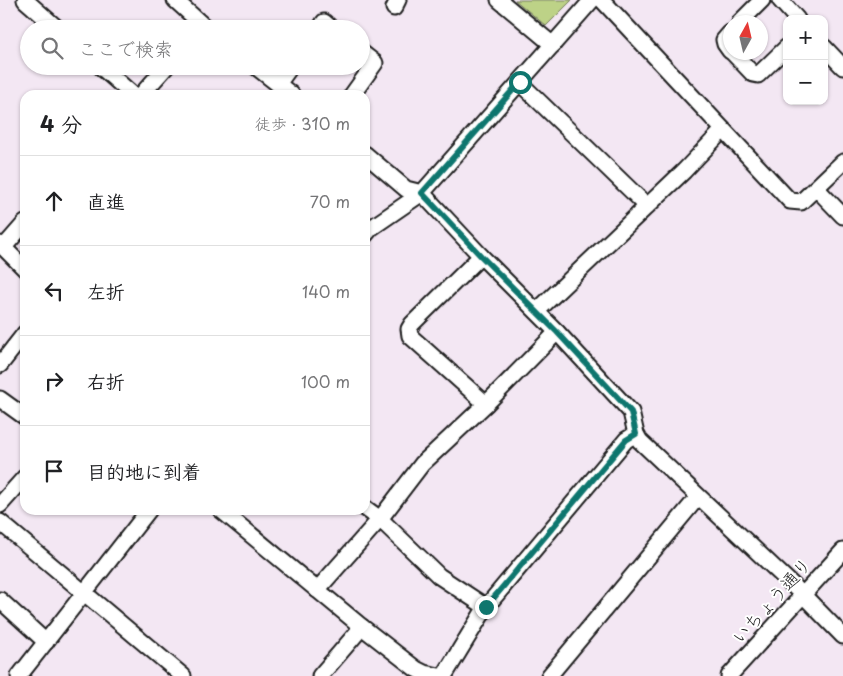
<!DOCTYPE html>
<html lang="ja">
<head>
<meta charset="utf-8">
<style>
  body { margin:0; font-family:"Playpen Sans","Klee One",sans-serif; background:#f2f2f2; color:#202124 }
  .controls { position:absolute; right:15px; top:15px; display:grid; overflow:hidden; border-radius:10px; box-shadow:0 1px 4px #0004 }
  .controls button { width:45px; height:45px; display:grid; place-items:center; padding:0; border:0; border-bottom:1px solid #e0e0e0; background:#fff; color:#202124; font:25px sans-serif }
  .compass { position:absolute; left:723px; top:15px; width:45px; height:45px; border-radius:50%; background:#fff; box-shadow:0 1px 4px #0004; rotate:8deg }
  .stop { position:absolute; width:15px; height:15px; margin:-11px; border:4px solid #0f766e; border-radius:50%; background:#fff }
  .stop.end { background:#0f766e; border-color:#fff; box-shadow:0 1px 5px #0008 }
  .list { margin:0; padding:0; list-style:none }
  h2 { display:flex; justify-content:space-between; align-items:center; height:65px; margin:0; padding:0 20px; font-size:21px }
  h2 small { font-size:16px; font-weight:400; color:#757577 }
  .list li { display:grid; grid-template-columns:32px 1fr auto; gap:15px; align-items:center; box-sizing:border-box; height:90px; padding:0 20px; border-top:1px solid #e0e0e0 }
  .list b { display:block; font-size:19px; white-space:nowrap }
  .list em { font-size:16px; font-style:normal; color:#757577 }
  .icon { flex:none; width:28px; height:28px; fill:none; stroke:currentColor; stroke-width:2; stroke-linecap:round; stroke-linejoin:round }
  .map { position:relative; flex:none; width:843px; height:676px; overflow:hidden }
  .search { position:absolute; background:#fff; box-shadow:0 1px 4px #0004; left:20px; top:20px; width:350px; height:55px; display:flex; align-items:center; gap:12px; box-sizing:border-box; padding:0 18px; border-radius:28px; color:#757577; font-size:19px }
  .panel { position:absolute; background:#fff; box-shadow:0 1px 4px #0004; left:20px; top:90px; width:350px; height:425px; border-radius:15px }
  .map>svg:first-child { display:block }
</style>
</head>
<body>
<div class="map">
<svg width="843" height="676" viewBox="0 0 843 676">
  <rect width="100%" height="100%" fill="#f3e7f3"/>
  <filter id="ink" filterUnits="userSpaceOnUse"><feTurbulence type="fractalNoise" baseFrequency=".02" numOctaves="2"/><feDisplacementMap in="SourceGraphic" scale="10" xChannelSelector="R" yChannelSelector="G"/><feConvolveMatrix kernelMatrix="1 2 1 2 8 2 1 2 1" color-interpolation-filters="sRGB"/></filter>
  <g filter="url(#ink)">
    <polygon fill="#bdd287" stroke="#6c7752" points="515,0 572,0 546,26"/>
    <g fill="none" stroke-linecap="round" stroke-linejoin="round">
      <g stroke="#1c1c1c" stroke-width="19">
        <g id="minor">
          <polyline points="25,0 58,29"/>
          <polyline points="175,0 207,29"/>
          <polyline points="499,0 553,45"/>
          <polyline points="602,0 790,201 801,202 843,162"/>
          <polyline points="780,0 797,19"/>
          <polyline points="394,8 398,0"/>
          <polyline points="740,22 762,0"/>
          <polyline points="320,29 324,22 332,29"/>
          <polyline points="730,33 724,40 725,44 730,51"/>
          <polyline points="824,47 843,67"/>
          <polyline points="732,52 753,74 758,75 787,47"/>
          <polyline points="100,66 133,95"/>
          <polyline points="255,66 292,95"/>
          <polyline points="520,83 647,206"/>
          <polyline points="278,84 291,66"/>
          <polyline points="141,95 167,66"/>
          <polyline points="352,95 375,63 361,52"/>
          <polyline points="365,154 406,189 422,193 481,256 557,332 631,412 636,434 640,441 803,595 843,636"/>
          <polyline points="816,188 843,216"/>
          <polyline points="365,235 371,228 422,193 592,0"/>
          <polyline points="0,244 25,269"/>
          <polyline points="4,247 25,223"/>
          <polyline points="481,256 412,324 409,329 410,336 486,404"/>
          <polyline points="537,311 684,171 723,130"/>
          <polyline points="0,365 25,333"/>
          <polyline points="0,399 25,417"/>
          <polyline points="0,505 25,477"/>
          <polyline points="365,508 380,519 439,576 486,607"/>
          <polyline points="221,510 362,627 416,669 424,673 439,676"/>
          <polyline points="0,522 183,676"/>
          <polyline points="317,590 380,519 422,464 486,404 557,332"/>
          <polyline points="0,600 46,642"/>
          <polyline points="19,676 149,510"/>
          <polyline points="320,676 362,627"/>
          <polyline points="444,676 486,607 626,440 636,434"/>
          <polyline points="549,676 698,497"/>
          <polyline points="729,676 843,551"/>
        </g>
      </g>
      <use href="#minor" stroke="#fff" stroke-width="15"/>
    </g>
  </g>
  <g fill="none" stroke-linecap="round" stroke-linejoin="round" filter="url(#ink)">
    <polyline stroke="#0f766e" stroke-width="6" points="486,607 626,440 636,434 631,412 557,332 481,256 422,193 520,82"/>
  </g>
  <g text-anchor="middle" stroke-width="4" stroke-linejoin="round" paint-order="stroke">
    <g font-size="18" fill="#1c1c1c" stroke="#fff">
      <text transform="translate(772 601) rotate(-48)" y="6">いちょう通り</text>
    </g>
  </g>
</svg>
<div class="controls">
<button>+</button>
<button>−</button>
</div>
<svg class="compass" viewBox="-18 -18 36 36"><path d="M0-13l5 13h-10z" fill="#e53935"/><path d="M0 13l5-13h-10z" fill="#757577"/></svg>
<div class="stop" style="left:520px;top:82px"></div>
<div class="stop end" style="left:486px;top:607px"></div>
<div class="search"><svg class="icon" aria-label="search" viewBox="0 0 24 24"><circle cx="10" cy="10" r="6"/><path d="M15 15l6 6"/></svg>ここで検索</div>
<section class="panel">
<h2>4 分<small>徒歩 · 310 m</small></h2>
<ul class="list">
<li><svg class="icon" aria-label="ahead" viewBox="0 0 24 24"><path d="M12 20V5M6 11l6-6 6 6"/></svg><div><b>直進</b></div><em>70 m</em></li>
<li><svg class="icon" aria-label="left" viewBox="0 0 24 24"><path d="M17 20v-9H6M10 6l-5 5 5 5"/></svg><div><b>左折</b></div><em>140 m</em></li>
<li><svg class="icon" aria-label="right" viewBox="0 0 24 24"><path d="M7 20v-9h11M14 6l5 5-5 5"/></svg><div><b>右折</b></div><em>100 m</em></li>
<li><svg class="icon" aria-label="arrive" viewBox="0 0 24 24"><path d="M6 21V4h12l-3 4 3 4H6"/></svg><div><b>目的地に到着</b></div></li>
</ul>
</section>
</div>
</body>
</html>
